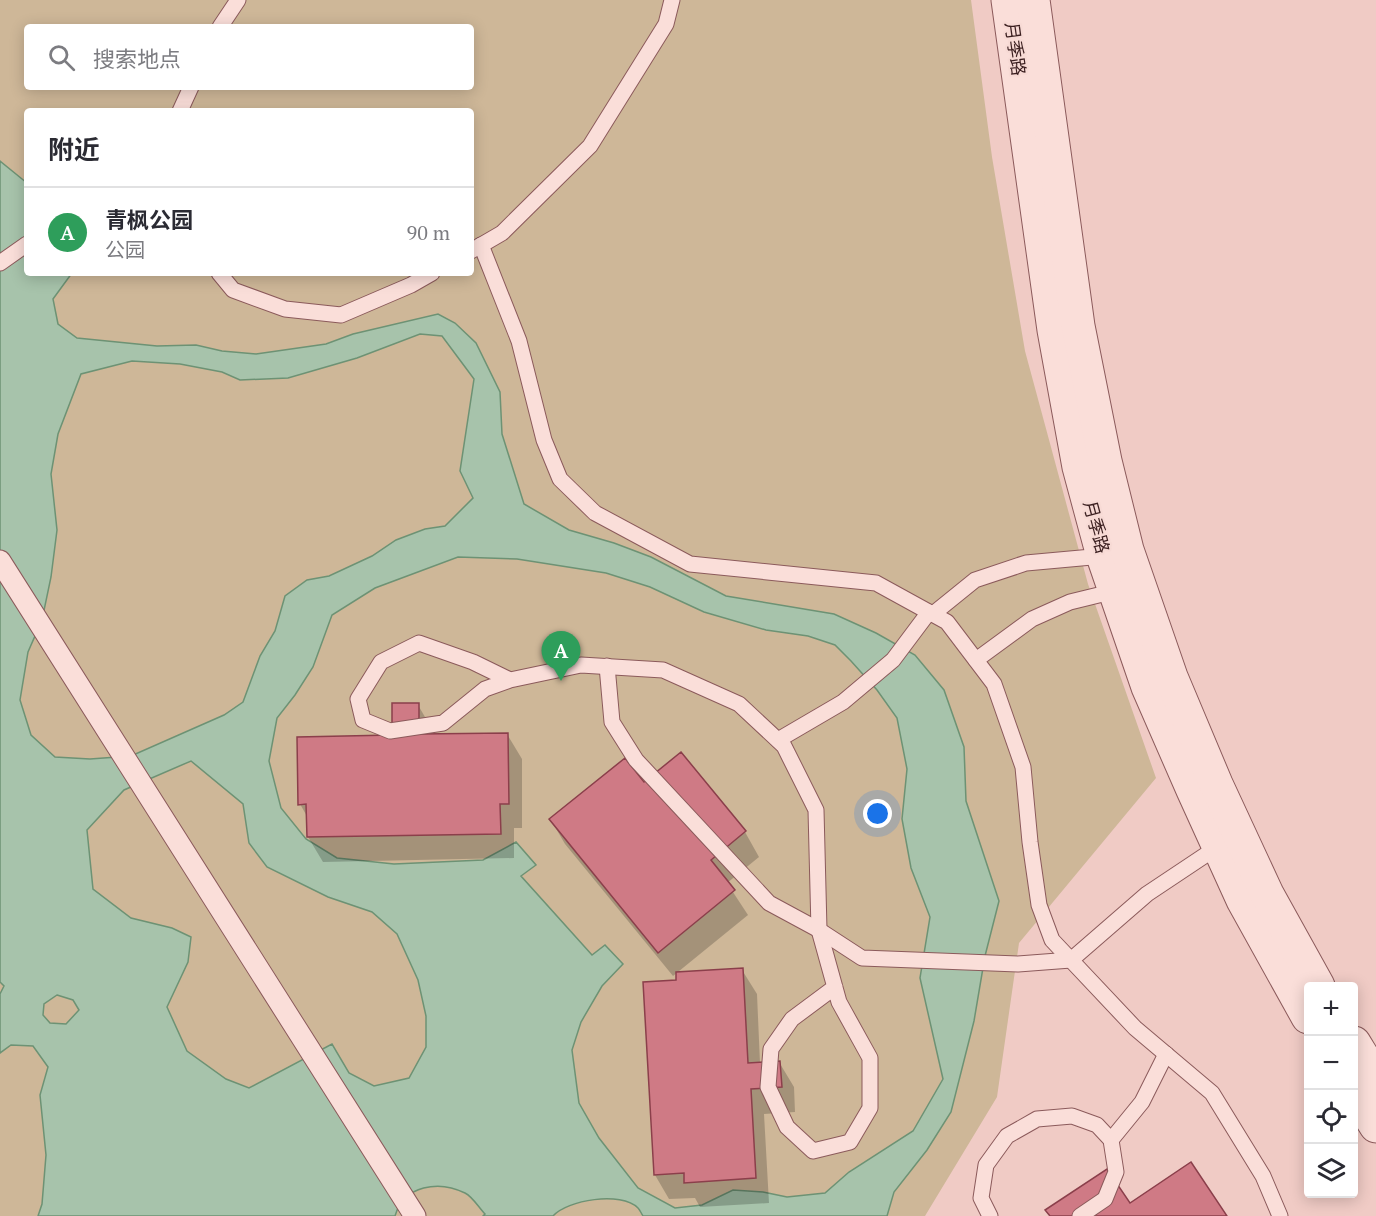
<!DOCTYPE html>
<html lang="zh">
<head>
<meta charset="utf-8">
<style>
  body { margin:0; font-family:"PT Serif","Noto Sans SC",serif; background:#f2f2f3; color:#2b2b33 }
  .controls { position:absolute; right:18px; bottom:18px; display:grid; overflow:hidden; border-radius:6px; box-shadow:0 3px 15px #0003 }
  .controls button { width:54px; height:54px; display:grid; place-items:center; padding:0; border:0; border-bottom:2px solid #e1e1e2; background:#fff; color:#2b2b33; font:30px sans-serif }
  .you { position:absolute; left:878px; top:814px; width:21px; height:21px; margin:-15px; border:4px solid #fff; border-radius:50%; background:#1a73e8; box-shadow:0 0 0 9px #1a73e833 }
  .badge { display:grid; place-items:center; width:39px; height:39px; border-radius:50%; background:#9c2869; color:#fff; font-size:20px; font-weight:700 }
  .pin { position:absolute; translate:-50% -50px; filter:drop-shadow(0 2px 3px #0008) }
  .pin::after { content:''; position:absolute; top:32px; width:21px; height:18px; background:inherit; clip-path:polygon(0 0,100% 0,50% 100%) }
  .list { margin:0; padding:0; list-style:none }
  h2 { display:flex; justify-content:space-between; align-items:center; height:78px; margin:0; padding:0 24px; font-size:26px }
  h2 small { font-size:20px; font-weight:400; color:#7c7c81 }
  .list li { display:grid; grid-template-columns:39px 1fr auto; gap:18px; align-items:center; box-sizing:border-box; height:90px; padding:0 24px; border-top:2px solid #e1e1e2 }
  .list b { display:block; font-size:22px; white-space:nowrap }
  .list p { margin:0; font-size:20px; white-space:nowrap; color:#7c7c81 }
  .list em { font-size:20px; font-style:normal; color:#7c7c81 }
  .icon { flex:none; width:33px; height:33px; fill:none; stroke:currentColor; stroke-width:2; stroke-linecap:round; stroke-linejoin:round }
  .map { position:relative; flex:none; width:1376px; height:1216px; overflow:hidden }
  .search { position:absolute; background:#fff; box-shadow:0 3px 15px #0003; left:24px; top:24px; width:450px; height:66px; display:flex; align-items:center; gap:15px; box-sizing:border-box; padding:0 21px; border-radius:6px; color:#7c7c81; font-size:22px }
  .panel { position:absolute; background:#fff; box-shadow:0 3px 15px #0003; left:24px; top:108px; width:450px; height:168px; border-radius:6px }
  .map>svg:first-child { display:block }
</style>
</head>
<body>
<div class="map">
<svg width="1376" height="1216" viewBox="0 0 1376 1216">
  <rect width="100%" height="100%" fill="#f0cbc5"/>
  <path fill="#ceb798" fill-rule="evenodd" d="M0,0H971L992,157L1025,351L1088,584L1156,778L1019,943L997,1097L925,1216H0ZM27,27H471V87H27ZM27,111H471V273H27Z"/>
  <path fill="#a7c3ab" stroke="#6d9274" stroke-width="1.5" fill-rule="evenodd" d="M0,161L27,183V273H72L53,299L58,324L77,338L157,346L196,345L222,351L256,354L326,344L353,334L438,314L455,323L476,343L500,392L502,434L524,504L569,530L614,543L651,557L726,596L834,614L876,633L915,655L944,690L964,747L966,801L999,901L985,956L974,1021L951,1112L927,1150L894,1192L887,1216H643C641,1213 640,1210 638,1208C621,1191 567,1200 553,1216H483L485,1214C479,1208 473,1197 465,1193C439,1180 404,1185 395,1216H38L42,1204L46,1155L40,1095L48,1067L33,1046L11,1045L0,1053V994L4,986L0,982ZM420,334L442,336L474,379L460,471L473,498L445,526L425,529L396,540L372,556L329,576L307,580L285,596L275,631L260,656L243,702L224,715L131,756L90,759L55,757L31,735L20,700L28,652L42,620L51,577L57,530L51,474L58,434L81,374L132,361L180,364L222,372L240,380L288,378L357,358ZM458,557L517,559L606,573L650,587L704,612L766,630L808,636L835,645L851,661L877,690L897,718L907,769L902,819L911,868L930,917L920,978L943,1079L913,1131L849,1172L825,1193L787,1197L763,1192L733,1190L702,1205L675,1208L638,1188L599,1138L579,1103L572,1050L581,1022L602,986L623,964L605,945L592,955L521,876L536,865L516,842L483,860L394,864L337,858L306,839L281,808L269,761L277,718L295,695L313,667L332,615L375,588ZM191,761L243,804L249,843L267,867L328,897L372,912L397,934L418,980L426,1016V1047L409,1078L374,1086L349,1073L332,1044L249,1088L226,1079L187,1051L167,1007L188,962L191,937L172,928L131,918L93,889L87,830L124,790ZM57,995L73,1000L79,1010L66,1024L50,1023L43,1015L44,1004Z"/>
  <g fill="#0003">
    <polygon points="418,705 432,729 432,735 507,734 522,759 522,828 514,828 514,858 323,862 308,837 308,818 300,804 394,737"/>
    <polygon points="681,754 745,832 759,857 727,883 748,915 673,976 565,844 551,820 644,784"/>
    <polygon points="742,970 757,994 760,1063 779,1062 794,1087 795,1112 764,1114 769,1203 700,1207 695,1198 669,1199 655,1175 677,981"/>
  </g>
  <g fill="#cf7a85" stroke="#8b3f4b" stroke-width="1.5">
    <polygon points="392,703 419,703 419,734 508,733 509,804 500,804 501,834 307,837 306,804 298,805 297,737 392,735"/>
    <polygon points="681,752 746,831 711,860 735,890 658,953 549,819 625,758 644,782"/>
    <polygon points="743,968 748,1063 780,1061 782,1087 751,1089 756,1178 684,1183 684,1173 654,1175 643,982 676,980 676,972"/>
    <polygon points="1191,1162 1227,1216 1050,1216 1045,1210 1107,1169 1130,1203"/>
  </g>
  <g fill="none" stroke-linecap="round" stroke-linejoin="round">
    <g stroke="#8b5a5b" stroke-width="17">
      <g id="service">
        <polyline points="220,27 238,0"/>
        <polyline points="180,111 191,87"/>
        <polyline points="481,245 519,341 544,440 560,479 595,513 690,564 876,583 947,622 994,684 1023,767 1030,842 1039,905 1052,940 1135,1028 1212,1093 1263,1176 1280,1216"/>
        <polyline points="471,251 502,233 590,146 666,24 672,0"/>
        <polyline points="0,263 27,244"/>
        <polyline points="219,273 233,290 285,309 341,315 411,285 432,273"/>
        <polyline points="933,614 975,580 1026,563 1103,556"/>
        <polyline points="976,660 1032,619 1070,602 1115,591"/>
        <polyline points="607,666 612,722 636,760 769,903 819,930 862,958 1018,964 1071,960 1147,894 1219,846"/>
        <polyline points="510,680 485,689 443,723 390,731 363,720 358,699 381,662 419,643 473,662 510,680 581,665 663,670 739,704 784,746 816,810 819,930 839,1002 870,1058 870,1108 850,1142 813,1151 787,1127 768,1087 771,1049 792,1019 835,987"/>
        <polyline points="778,740 843,702 893,660 929,612"/>
        <polyline points="1111,1140 1142,1102 1166,1054"/>
        <polyline points="990,1216 981,1198 986,1165 1007,1136 1037,1119 1072,1116 1097,1125 1111,1140 1116,1172 1105,1199 1080,1216"/>
      </g>
    </g>
    <g stroke="#8b5a5b" stroke-width="23">
      <polyline id="pedestrian" points="0,561 415,1216"/>
    </g>
    <g stroke="#8b5a5b" stroke-width="35">
      <g id="tertiary">
        <polyline points="1008,0 1054,330 1079,467 1103,556 1148,687 1193,790 1243,900 1308,1017"/>
        <polyline points="1033,0 1078,326 1105,461 1127,550 1171,677 1216,784 1267,894 1318,986"/>
        <polyline points="1354,1043 1376,1079"/>
        <polyline points="1354,1091 1376,1126"/>
      </g>
    </g>
    <use href="#service" stroke="#faded9" stroke-width="15"/>
    <use href="#pedestrian" stroke="#faded9" stroke-width="21"/>
    <use href="#tertiary" stroke="#faded9" stroke-width="33"/>
  </g>
  <g text-anchor="middle" stroke-width="4.5" stroke-linejoin="round" paint-order="stroke">
    <g font-size="18" fill="#3b1f20" stroke="#f7dad5">
      <text transform="translate(1015 49) rotate(82)" y="6">月季路</text>
      <text transform="translate(1096 527) rotate(75)" y="6">月季路</text>
    </g>
  </g>
</svg>
<div class="controls">
<button>+</button>
<button>−</button>
<button><svg class="icon" aria-label="locate" viewBox="0 0 24 24"><circle cx="12" cy="12" r="6"/><path d="M12 2v4M12 18v4M2 12h4M18 12h4"/></svg></button>
<button><svg class="icon" aria-label="layers" viewBox="0 0 24 24"><path d="M12 4l9 5-9 5-9-5zM3 14l9 5 9-5"/></svg></button>
</div>
<div class="you"></div>
<div class="pin badge" style="left:561px;top:681px;background:#2e9e5b">A</div>
<div class="search"><svg class="icon" aria-label="search" viewBox="0 0 24 24"><circle cx="10" cy="10" r="6"/><path d="M15 15l6 6"/></svg>搜索地点</div>
<section class="panel">
<h2>附近<small></small></h2>
<ul class="list">
<li><span class="badge" style="background:#2e9e5b">A</span><div><b>青枫公园</b><p>公园</p></div><em>90 m</em></li>
</ul>
</section>
</div>
</body>
</html>
